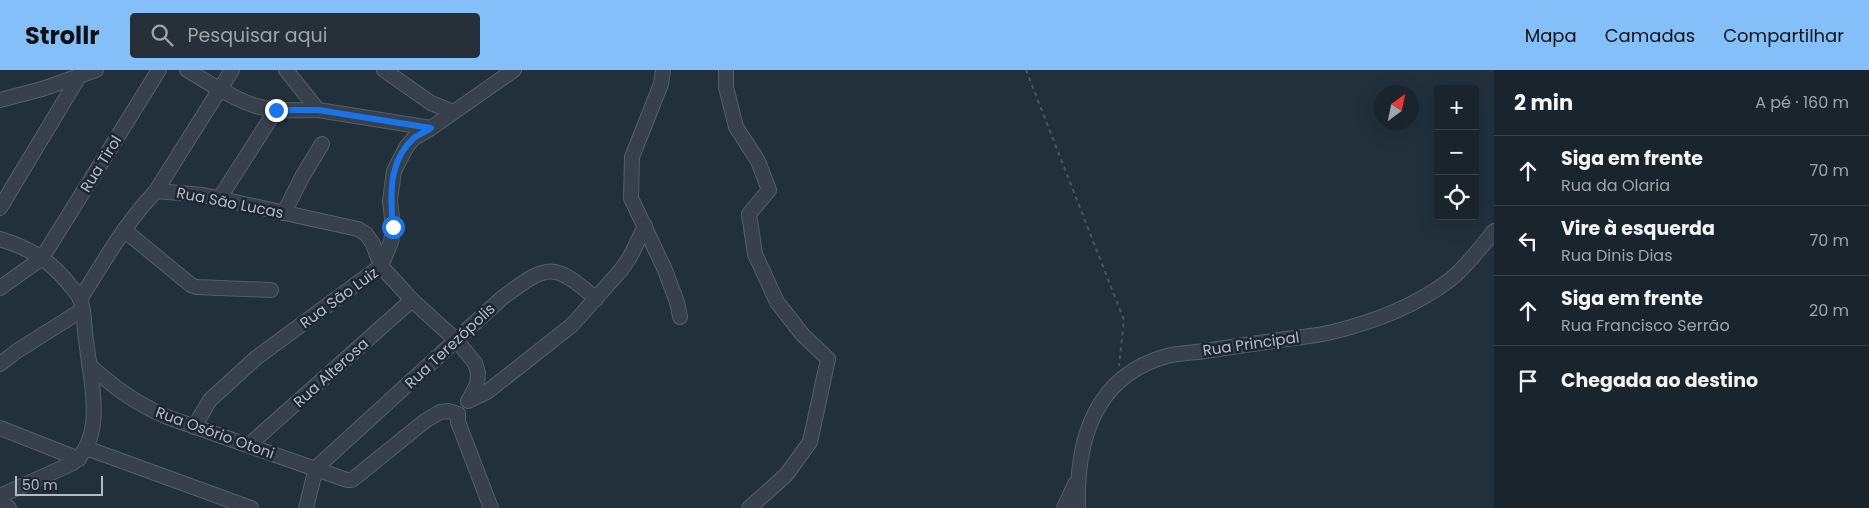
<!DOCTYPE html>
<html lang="pt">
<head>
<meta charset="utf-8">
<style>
  body { margin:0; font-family:Poppins,sans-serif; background:#273038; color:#f1f3f6 }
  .controls { position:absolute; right:15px; top:15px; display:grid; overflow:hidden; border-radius:5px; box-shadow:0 5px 20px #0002 }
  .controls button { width:45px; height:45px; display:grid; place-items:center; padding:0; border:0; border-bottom:1px solid #384148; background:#1a242c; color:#f1f3f6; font:25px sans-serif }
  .compass { position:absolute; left:1374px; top:15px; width:45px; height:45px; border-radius:50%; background:#1a242c; box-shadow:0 5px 20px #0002; rotate:33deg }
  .scale { position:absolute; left:15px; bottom:12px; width:88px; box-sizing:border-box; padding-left:5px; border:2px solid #b1bcc7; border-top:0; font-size:14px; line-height:18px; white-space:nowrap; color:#b1bcc7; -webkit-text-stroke:4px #1b2630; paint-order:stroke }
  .stop { position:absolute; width:15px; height:15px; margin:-11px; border:4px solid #1a73e8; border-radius:50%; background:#fff }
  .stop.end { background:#1a73e8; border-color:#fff; box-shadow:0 1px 5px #0008 }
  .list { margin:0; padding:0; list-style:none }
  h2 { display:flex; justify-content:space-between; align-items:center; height:65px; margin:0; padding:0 20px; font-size:21px }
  h2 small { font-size:16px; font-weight:400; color:#9fa4a9 }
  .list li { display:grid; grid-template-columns:32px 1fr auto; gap:15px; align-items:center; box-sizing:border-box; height:70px; padding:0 20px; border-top:1px solid #384148 }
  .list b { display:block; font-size:19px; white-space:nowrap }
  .list p { margin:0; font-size:16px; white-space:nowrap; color:#9fa4a9 }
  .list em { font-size:16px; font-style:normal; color:#9fa4a9 }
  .icon { flex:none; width:28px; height:28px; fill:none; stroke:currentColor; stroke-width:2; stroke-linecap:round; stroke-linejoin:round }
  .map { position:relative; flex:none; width:1494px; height:438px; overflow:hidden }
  header { display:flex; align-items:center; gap:30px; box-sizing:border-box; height:70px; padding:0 25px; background:#84bff9; color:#111 }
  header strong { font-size:24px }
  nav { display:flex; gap:28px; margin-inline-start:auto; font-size:18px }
  .search { width:350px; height:45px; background:#273038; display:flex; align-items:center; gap:12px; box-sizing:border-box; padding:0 18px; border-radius:5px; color:#9fa4a9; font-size:19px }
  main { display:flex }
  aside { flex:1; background:#1a242c }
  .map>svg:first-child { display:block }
</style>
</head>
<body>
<header>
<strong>Strollr</strong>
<div class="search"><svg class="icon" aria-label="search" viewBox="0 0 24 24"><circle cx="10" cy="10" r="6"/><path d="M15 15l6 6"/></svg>Pesquisar aqui</div>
<nav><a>Mapa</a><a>Camadas</a><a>Compartilhar</a></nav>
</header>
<main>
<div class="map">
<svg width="1494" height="438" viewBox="0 0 1494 438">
  <rect width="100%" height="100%" fill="#22303b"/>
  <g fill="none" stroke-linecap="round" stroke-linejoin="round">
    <g stroke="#545f69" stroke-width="16">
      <g id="minor">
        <path d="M187,0C208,12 233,29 256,36C275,42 298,40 318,40"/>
        <polyline points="286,0 318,40 431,58"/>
        <polyline points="384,0 431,33 453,42"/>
        <polyline points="663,0 661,14 632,87 631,128 665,200 677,232 680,247"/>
        <polyline points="726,0 726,17 736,57 758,91 769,120 749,144 755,184 777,232 802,264 828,289 810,372 786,405 749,438"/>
        <polyline points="0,30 42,19 96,0"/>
        <polyline points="156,121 203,125 358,159 366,164 373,174 381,196 412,230 457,271 475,293 478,303 477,314 469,330"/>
        <polyline points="219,129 276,40"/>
        <polyline points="0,138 83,0"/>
        <polyline points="284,143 302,107 322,74"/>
        <polyline points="124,160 191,215 196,217 271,220"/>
        <path d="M0,169C29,178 50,190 69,214C72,218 78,224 80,229C85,241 84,258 86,270C90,307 107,367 73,393L0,426"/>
        <polyline points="0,218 42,188 159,0"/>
        <path d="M80,229C104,192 125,153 156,121L232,0"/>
        <polyline points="0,294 17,281 82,240"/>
        <path d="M89,295C115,318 135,333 167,347L347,410H352L425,351L440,342L449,341L458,344"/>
        <polyline points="468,331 487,322 572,255 621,200 630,187 645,156"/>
        <polyline points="458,344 458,352 491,438"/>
        <polyline points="194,357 210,330 256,288 381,196 391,172 393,157 390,131 394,101 407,76 414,68 431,58 514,0"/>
        <polyline points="0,358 79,389"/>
        <polyline points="249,375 412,230"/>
        <polyline points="86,378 251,438"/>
        <polyline points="0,432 9,438"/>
        <path d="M306,438L316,398L502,228C547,195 552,190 596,229"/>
        <polyline points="1064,438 1075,414"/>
        <path d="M1078,438C1076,371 1094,306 1167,286C1179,283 1192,283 1204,281C1231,277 1259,273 1286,269C1300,267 1314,266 1328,263C1371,253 1416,236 1451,209C1467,196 1481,177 1494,161"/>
      </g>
    </g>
    <polyline stroke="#435a5a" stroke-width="2" stroke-dasharray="4 4" stroke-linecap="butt" points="1026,0 1124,250 1119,296"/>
    <use href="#minor" stroke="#36414b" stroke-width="14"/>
  </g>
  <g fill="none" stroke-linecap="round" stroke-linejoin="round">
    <path stroke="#1a73e8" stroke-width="6" d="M276,40H318L431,58C426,62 419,64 414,68C388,91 390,127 393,157"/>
  </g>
  <g text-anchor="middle" stroke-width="5" stroke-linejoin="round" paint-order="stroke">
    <g font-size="15" fill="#b1bcc7" stroke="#1b2630">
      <text transform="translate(101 94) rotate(-58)" y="5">Rua Tirol</text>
      <text transform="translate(230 133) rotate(11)" y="5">Rua São Lucas</text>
      <text transform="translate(339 228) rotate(-36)" y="5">Rua São Luiz</text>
      <text transform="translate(1251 274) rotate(-8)" y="5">Rua Principal</text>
      <text transform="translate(450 276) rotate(-43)" y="5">Rua Terezópolis</text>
      <text transform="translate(331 303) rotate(-42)" y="5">Rua Alterosa</text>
      <text transform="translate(215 363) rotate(20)" y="5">Rua Osório Otoni</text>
    </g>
  </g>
</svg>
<div class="controls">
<button>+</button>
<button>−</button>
<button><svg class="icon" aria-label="locate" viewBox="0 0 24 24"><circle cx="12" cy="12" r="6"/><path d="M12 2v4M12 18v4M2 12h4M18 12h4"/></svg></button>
</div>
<svg class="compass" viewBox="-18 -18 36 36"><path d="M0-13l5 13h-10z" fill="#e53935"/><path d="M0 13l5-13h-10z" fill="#9fa4a9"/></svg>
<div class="scale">50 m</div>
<div class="stop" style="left:393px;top:157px"></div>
<div class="stop end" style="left:276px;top:40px"></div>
</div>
<aside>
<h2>2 min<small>A pé · 160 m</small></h2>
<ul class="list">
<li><svg class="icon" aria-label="ahead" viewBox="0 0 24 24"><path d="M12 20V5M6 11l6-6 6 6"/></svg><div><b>Siga em frente</b><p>Rua da Olaria</p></div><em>70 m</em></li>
<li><svg class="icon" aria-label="left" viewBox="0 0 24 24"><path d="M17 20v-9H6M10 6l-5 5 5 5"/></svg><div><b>Vire à esquerda</b><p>Rua Dinis Dias</p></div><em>70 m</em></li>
<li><svg class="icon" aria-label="ahead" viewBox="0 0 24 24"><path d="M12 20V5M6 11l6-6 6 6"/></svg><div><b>Siga em frente</b><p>Rua Francisco Serrão</p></div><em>20 m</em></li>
<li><svg class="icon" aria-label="arrive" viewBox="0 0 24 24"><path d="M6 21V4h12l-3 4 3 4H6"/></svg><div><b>Chegada ao destino</b></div></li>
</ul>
</aside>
</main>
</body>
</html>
